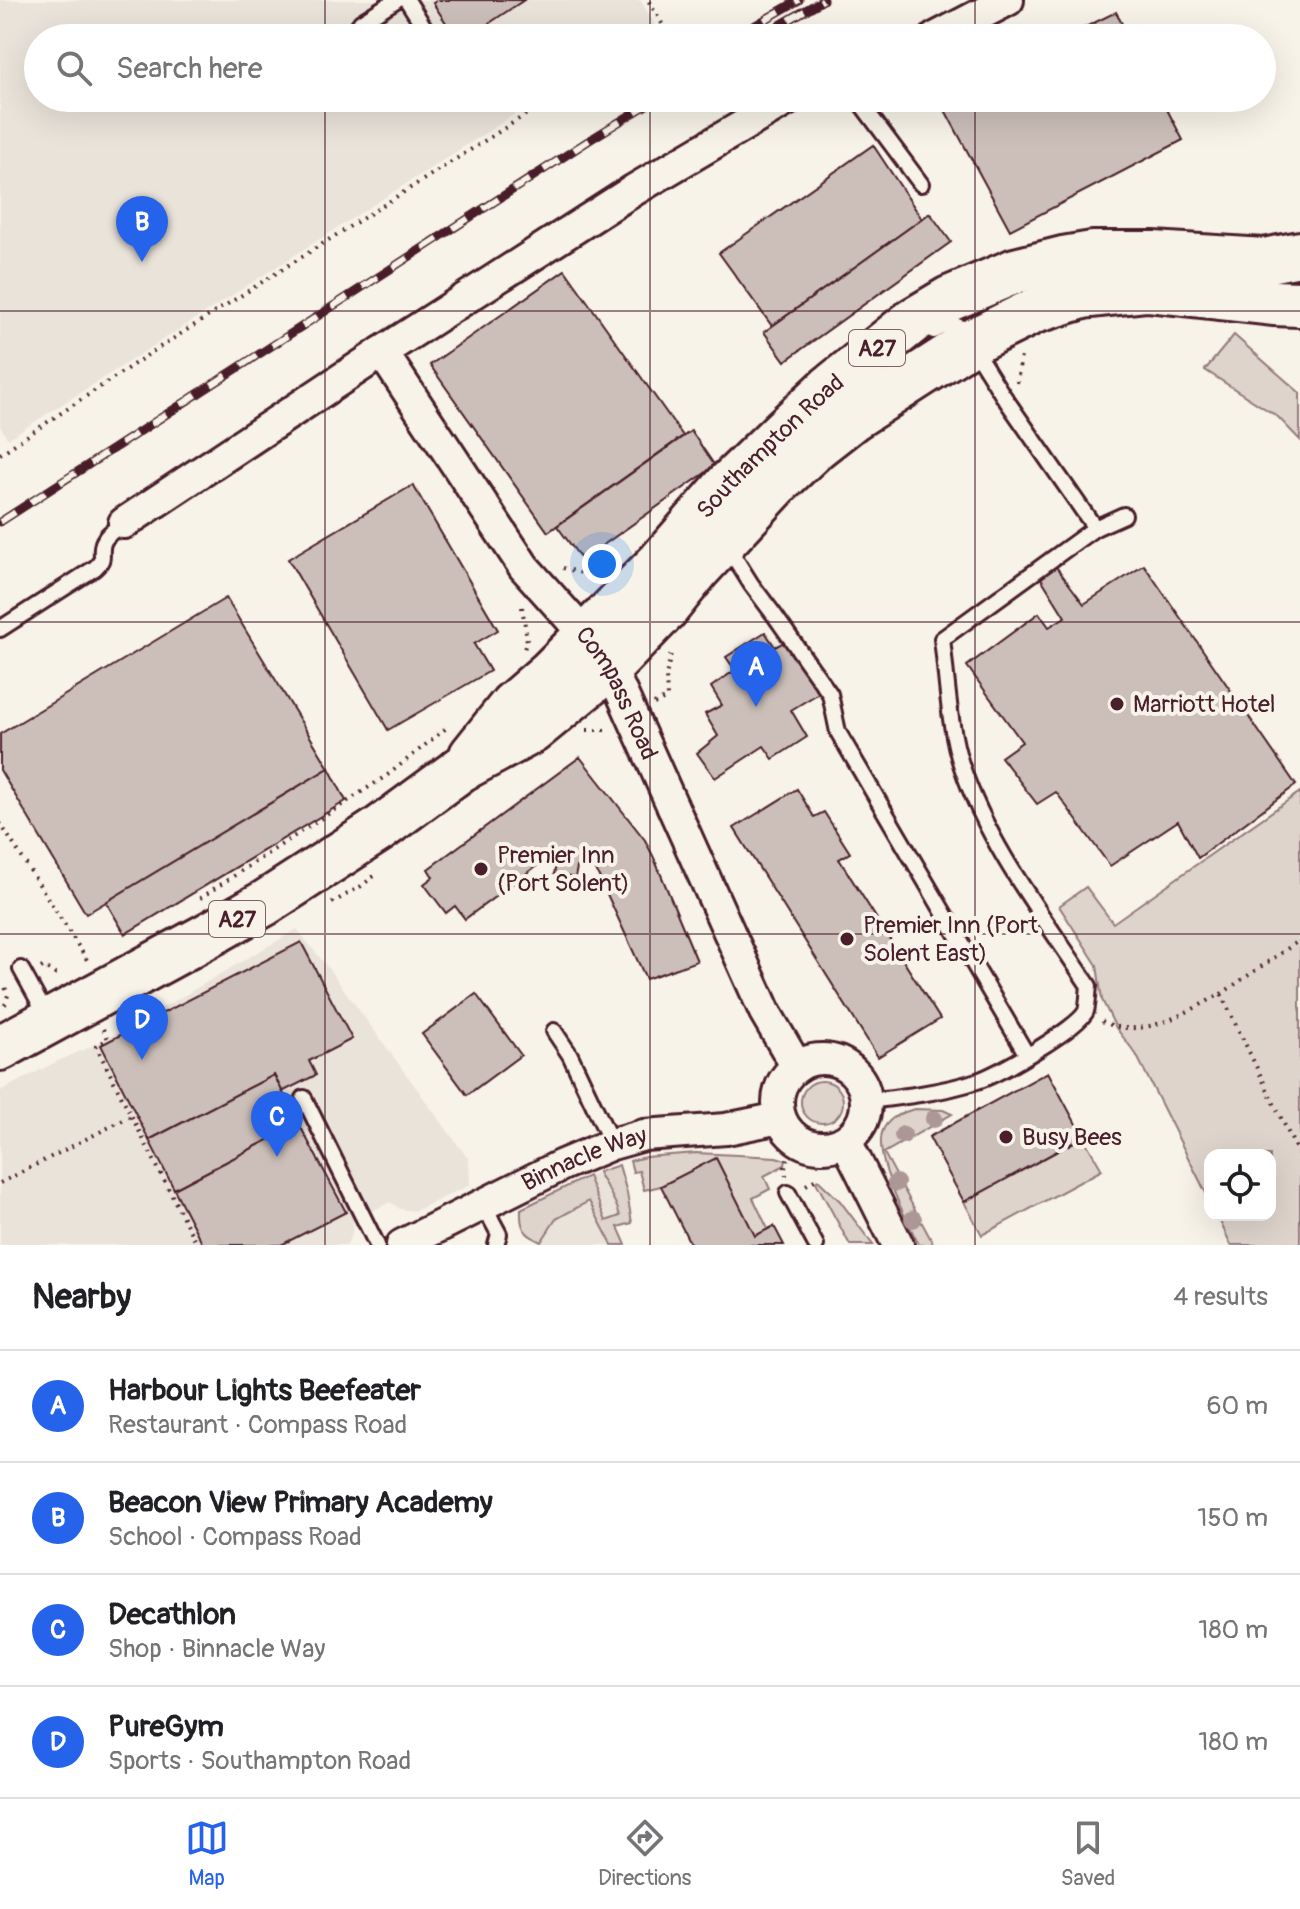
<!DOCTYPE html>
<html lang="en">
<head>
<meta charset="utf-8">
<style>
  body { margin:0; font-family:Pangolin,sans-serif; background:#f2f2f2; color:#202124 }
  .controls { position:absolute; right:24px; bottom:24px; display:grid; overflow:hidden; border-radius:16px; box-shadow:0 8px 32px #0002 }
  .controls button { width:72px; height:72px; display:grid; place-items:center; padding:0; border:0; border-bottom:2px solid #e0e0e0; background:#fff; color:#202124; font:40px sans-serif }
  .you { position:absolute; left:602px; top:564px; width:28px; height:28px; margin:-20px; border:6px solid #fff; border-radius:50%; background:#1a73e8; box-shadow:0 0 0 12px #1a73e833 }
  .badge { display:grid; place-items:center; width:52px; height:52px; border-radius:50%; background:#2563eb; color:#fff; font-size:26px; font-weight:700 }
  .pin { position:absolute; translate:-50% -66px; filter:drop-shadow(0 2px 4px #0008) }
  .pin::after { content:''; position:absolute; top:42px; width:28px; height:24px; background:inherit; clip-path:polygon(0 0,100% 0,50% 100%) }
  .list { margin:0; padding:0; list-style:none }
  h2 { display:flex; justify-content:space-between; align-items:center; height:104px; margin:0; padding:0 32px; font-size:34px }
  h2 small { font-size:26px; font-weight:400; color:#757577 }
  .list li { display:grid; grid-template-columns:52px 1fr auto; gap:24px; align-items:center; box-sizing:border-box; height:112px; padding:0 32px; border-top:2px solid #e0e0e0 }
  .list b { display:block; font-size:30px; white-space:nowrap }
  .list p { margin:0; font-size:26px; white-space:nowrap; color:#757577 }
  .list em { font-size:26px; font-style:normal; color:#757577 }
  .icon { flex:none; width:44px; height:44px; fill:none; stroke:currentColor; stroke-width:2; stroke-linecap:round; stroke-linejoin:round }
  .map { position:relative; flex:none; width:1300px; height:1245px; overflow:hidden }
  .search { position:absolute; background:#fff; box-shadow:0 8px 32px #0002; left:24px; right:24px; top:24px; height:88px; display:flex; align-items:center; gap:20px; box-sizing:border-box; padding:0 28px; border-radius:44px; color:#757577; font-size:30px }
  .sheet { height:552px; background:#fff }
  nav { display:flex; justify-content:space-around; align-items:center; box-sizing:border-box; height:112px; border-top:2px solid #e0e0e0; background:#fff; font-size:22px; color:#757577 }
  nav a { display:grid; justify-items:center; gap:4px }
  nav .on { color:#2563eb }
  .map>svg:first-child { display:block }
</style>
</head>
<body>
<div class="map">
<svg width="1300" height="1245" viewBox="0 0 1300 1245">
  <rect width="100%" height="100%" fill="#f7f3e8"/>
  <filter id="ink" filterUnits="userSpaceOnUse"><feTurbulence type="fractalNoise" baseFrequency=".0125" numOctaves="2"/><feDisplacementMap in="SourceGraphic" scale="16" xChannelSelector="R" yChannelSelector="G"/><feConvolveMatrix kernelMatrix="1 2 1 2 8 2 1 2 1" color-interpolation-filters="sRGB"/></filter>
  <g filter="url(#ink)">
    <g fill="#eae3da">
      <polygon points="0,0 640,0 655,24 633,38 38,38 38,98 540,98 8,439 0,426"/>
      <polygon points="297,929 332,973 469,1160 470,1185 415,1211 400,1209 390,1202 353,1221 352,1235 346,1245 0,1245 0,1091 56,1062 97,1044 178,999"/>
      <polygon points="598,1172 608,1193 615,1198 620,1216 607,1221 588,1176"/>
      <polygon points="589,1201 612,1245 539,1245 556,1219"/>
    </g>
    <g fill="#ded4cc" stroke="#947a7c" stroke-width="2">
      <polygon points="1234,335 1300,393 1300,440 1278,417 1205,370"/>
      <polygon points="1300,792 1300,1245 1231,1245 1217,1215 1270,1215 1270,1155 1210,1155 1210,1201 1136,1054 1116,1028 1102,1000 1097,965 1059,906 1086,887 1113,923"/>
      <circle cx="822" cy="1102" r="21"/>
      <path d="M915,1109L943,1110L952,1114L884,1153L934,1245H919C907,1221 870,1152 884,1128C891,1116 903,1112 915,1109Z"/>
      <polygon points="1083,1137 1102,1170 982,1235 964,1202"/>
      <polygon points="696,1153 776,1157 786,1160 785,1165 764,1176 770,1189 753,1198 768,1229 755,1236 716,1159 661,1186 644,1190 639,1171 633,1172 630,1161 645,1157"/>
      <path d="M619,1165L627,1193L632,1223L618,1227L626,1245H612L589,1201L556,1219L541,1242C524,1234 520,1228 521,1209L588,1176L606,1221L620,1216C616,1199 606,1188 598,1172Z"/>
      <polygon points="818,1180 840,1201 873,1245 850,1245 816,1182"/>
    </g>
    <g fill="#ccbfb9" stroke="#4a1f2b" stroke-width="2">
      <polygon points="438,0 524,0 467,38 456,38 433,3"/>
      <polygon points="1116,12 1129,38 1063,38"/>
      <polygon points="942,98 1161,98 1183,140 1010,230 939,99"/>
      <polygon points="873,145 922,219 772,326 719,253"/>
      <polygon points="930,213 951,242 785,361 764,332"/>
      <polygon points="565,270 683,436 548,532 430,365"/>
      <polygon points="691,431 715,466 582,560 557,526"/>
      <polygon points="413,485 498,630 474,644 490,671 388,730 288,559"/>
      <polygon points="1054,564 1084,604 1144,565 1296,785 1198,858 1178,821 1110,866 1056,792 1037,804 1001,757 1022,742 967,666 1039,613 1049,627 1065,617 1039,575"/>
      <polygon points="226,598 329,768 86,914 0,770 0,734"/>
      <polygon points="765,632 775,647 786,641 819,693 791,710 807,737 773,759 764,746 715,778 697,753 718,736 705,714 722,705 711,687 735,670 726,657"/>
      <polygon points="580,757 645,840 654,858 697,961 646,979 595,868 588,859 577,867 575,878 554,874 556,865 550,856 465,919 455,906 446,913 424,884 433,877 428,869"/>
      <polygon points="329,768 346,801 125,934 106,902"/>
      <polygon points="797,789 814,817 824,812 850,853 839,859 940,1019 878,1057 734,828"/>
      <polygon points="301,942 352,1039 309,1061 316,1075 282,1092 274,1075 149,1140 101,1045"/>
      <polygon points="476,994 521,1055 467,1095 422,1034"/>
      <polygon points="1048,1072 1083,1137 964,1202 929,1137"/>
      <polygon points="274,1075 299,1124 174,1189 149,1140"/>
      <polygon points="299,1124 346,1212 281,1245 203,1245 174,1189"/>
      <polygon points="716,1158 755,1236 774,1226 784,1245 691,1245 661,1186"/>
    </g>
    <g fill="none" stroke-linecap="round" stroke-linejoin="round">
      <g stroke="#4a1f2b" stroke-width="20">
        <g id="service">
          <polyline points="407,0 431,38"/>
          <polyline points="358,38 355,30 361,22 396,0"/>
          <polyline points="857,98 921,184"/>
          <polyline points="1095,528 1124,515"/>
          <polyline points="726,544 751,584 775,616 830,694 838,732 1027,1055"/>
          <path d="M0,629L95,568C107,557 99,555 103,543C107,533 116,529 124,523"/>
          <polyline points="21,969 48,1018"/>
          <polyline points="554,1031 570,1055 612,1144"/>
          <polyline points="304,1098 377,1245"/>
          <path d="M867,1101C902,1097 944,1092 977,1081C997,1075 1079,1028 1086,1011C1088,1004 1088,993 1089,986C1043,916 989,847 962,767C949,730 947,678 942,639L1095,528L1002,394L960,327C950,322 943,326 934,331"/>
          <polyline points="788,1193 816,1245"/>
          <polyline points="483,1204 499,1234 496,1245"/>
        </g>
      </g>
      <g stroke="#4a1f2b" stroke-width="36">
        <g id="minor">
          <polyline points="935,38 1008,0"/>
          <path id="s1" d="M382,352L524,567L586,636L610,667L765,1012L797,1067"/>
          <polyline points="124,523 382,352 634,190 790,98"/>
          <circle cx="822" cy="1103" r="44"/>
          <polyline points="846,1141 898,1245"/>
          <path id="s2" d="M402,1245L562,1165L612,1144L644,1135L726,1129L780,1118"/>
        </g>
      </g>
      <g stroke="#4a1f2b" stroke-width="50">
        <g id="primary">
          <path id="s3" d="M472,755L512,705L549,673L660,562L728,484L786,428L829,388L914,320L949,299L1015,271L1063,259L1093,254H1153L1264,261L1300,254"/>
          <polyline points="0,1048 205,937 265,903 378,830 461,769 532,731 610,667 666,609 698,569 780,481 816,447 853,418 971,342 1034,311 1083,296 1147,289 1273,303 1300,304"/>
        </g>
      </g>
      <g stroke="#4a1f2b" stroke-width="4" stroke-dasharray="2 6" stroke-linecap="butt">
        <polyline points="647,38 664,27 648,0"/>
        <polyline points="1017,383 1021,356"/>
        <polyline points="0,454 149,354 552,98"/>
        <polyline points="563,568 582,573 602,572"/>
        <polyline points="522,607 527,638 524,650"/>
        <polyline points="654,704 667,698 666,676 671,653"/>
        <polyline points="587,730 610,730"/>
        <polyline points="0,823 89,963"/>
        <polyline points="200,898 389,774 449,726"/>
        <polyline points="332,903 360,887 378,873"/>
        <polyline points="41,968 44,966 55,974 61,975"/>
        <polyline points="1221,994 1300,940"/>
        <polyline points="5,1005 8,995 5,987 8,985"/>
        <path d="M1102,1021C1141,1042 1186,1012 1221,994L1300,1157"/>
        <polyline points="103,1029 108,1039 96,1046 197,1245"/>
        <polyline points="786,1176 785,1168 788,1158"/>
        <polyline points="0,1183 131,1116"/>
        <polyline points="806,1185 818,1178"/>
      </g>
      <use href="#service" stroke="#f7f3e8" stroke-width="14"/>
      <use href="#minor" stroke="#f7f3e8" stroke-width="30"/>
      <use href="#primary" stroke="#f7f3e8" stroke-width="44"/>
      <g stroke="#4a1f2b" stroke-width="9">
        <g id="rail">
          <polyline points="733,38 799,0"/>
          <polyline points="758,38 823,0"/>
          <polyline points="0,522 588,141 658,98"/>
        </g>
      </g>
      <use href="#rail" stroke="#f7f3e8" stroke-width="6" stroke-dasharray="18" stroke-linecap="butt"/>
    </g>
    <g fill="#ac9796">
      <circle cx="934" cy="1119" r="9"/>
      <circle cx="903" cy="1135" r="9"/>
      <circle cx="896" cy="1183" r="9"/>
      <circle cx="913" cy="1219" r="9"/>
    </g>
  </g>
  <path fill="none" stroke="#4a1f2b" stroke-width="2" stroke-opacity="0.55" d="M325,0V38M650,0V38M975,0V38M325,98V1245M650,98V1245M975,98V1245M0,311H1300M0,622H1300M0,934H1300"/>
  <g fill="#4a1f2b" stroke="#f7f3e8" stroke-width="3">
    <circle cx="1117" cy="704" r="8"/>
    <circle cx="481" cy="869" r="8"/>
    <circle cx="847" cy="939" r="8"/>
    <circle cx="1006" cy="1137" r="8"/>
  </g>
  <g text-anchor="middle" stroke-width="8" stroke-linejoin="round" paint-order="stroke">
    <g fill="#f7f3e8" stroke="#7e5f64" stroke-width="2">
      <rect x="849" y="330" width="56" height="36" rx="6"/>
      <rect x="209" y="901" width="56" height="36" rx="6"/>
    </g>
    <g font-size="22" font-weight="bold" fill="#4a1f2b">
      <text x="877" y="356">A27</text>
      <text x="237" y="927">A27</text>
    </g>
    <g font-size="24" fill="#4a1f2b" stroke="#f7f3e8">
      <text dy="8" stroke="none"><textPath href="#s3" startOffset="430">Southampton Road</textPath></text>
      <text dy="8" stroke="none"><textPath href="#s1" startOffset="416">Compass Road</textPath></text>
      <text dy="8" stroke="none"><textPath href="#s2" startOffset="202">Binnacle Way</textPath></text>
    </g>
    <g font-size="24" fill="#4a1f2b" stroke="#f7f3e8" text-anchor="start">
      <text x="1133" y="712">Marriott Hotel</text>
      <text x="497" y="863">Premier Inn<tspan x="497" dy="28">(Port Solent)</tspan></text>
      <text x="863" y="933">Premier Inn (Port<tspan x="863" dy="28">Solent East)</tspan></text>
      <text x="1022" y="1145">Busy Bees</text>
    </g>
  </g>
</svg>
<div class="controls">
<button><svg class="icon" aria-label="locate" viewBox="0 0 24 24"><circle cx="12" cy="12" r="6"/><path d="M12 2v4M12 18v4M2 12h4M18 12h4"/></svg></button>
</div>
<div class="you"></div>
<div class="pin badge" style="left:756px;top:707px">A</div>
<div class="pin badge" style="left:142px;top:262px">B</div>
<div class="pin badge" style="left:277px;top:1157px">C</div>
<div class="pin badge" style="left:142px;top:1060px">D</div>
<div class="search"><svg class="icon" aria-label="search" viewBox="0 0 24 24"><circle cx="10" cy="10" r="6"/><path d="M15 15l6 6"/></svg>Search here</div>
</div>
<section class="sheet">
<h2>Nearby<small>4 results</small></h2>
<ul class="list">
<li><span class="badge">A</span><div><b>Harbour Lights Beefeater</b><p>Restaurant · Compass Road</p></div><em>60 m</em></li>
<li><span class="badge">B</span><div><b>Beacon View Primary Academy</b><p>School · Compass Road</p></div><em>150 m</em></li>
<li><span class="badge">C</span><div><b>Decathlon</b><p>Shop · Binnacle Way</p></div><em>180 m</em></li>
<li><span class="badge">D</span><div><b>PureGym</b><p>Sports · Southampton Road</p></div><em>180 m</em></li>
</ul>
</section>
<nav>
<a class="on"><svg class="icon" aria-label="map" viewBox="0 0 24 24"><path d="M3 6l6-2 6 2 6-2v14l-6 2-6-2-6 2zM9 4v14M15 6v14"/></svg>Map</a>
<a><svg class="icon" aria-label="directions" viewBox="0 0 24 24"><path d="M12 3l9 9-9 9-9-9zM9 14v-3h6M13 9l2 2-2 2"/></svg>Directions</a>
<a><svg class="icon" aria-label="saved" viewBox="0 0 24 24"><path d="M7 4h10v16l-5-4-5 4z"/></svg>Saved</a>
</nav>
</body>
</html>
